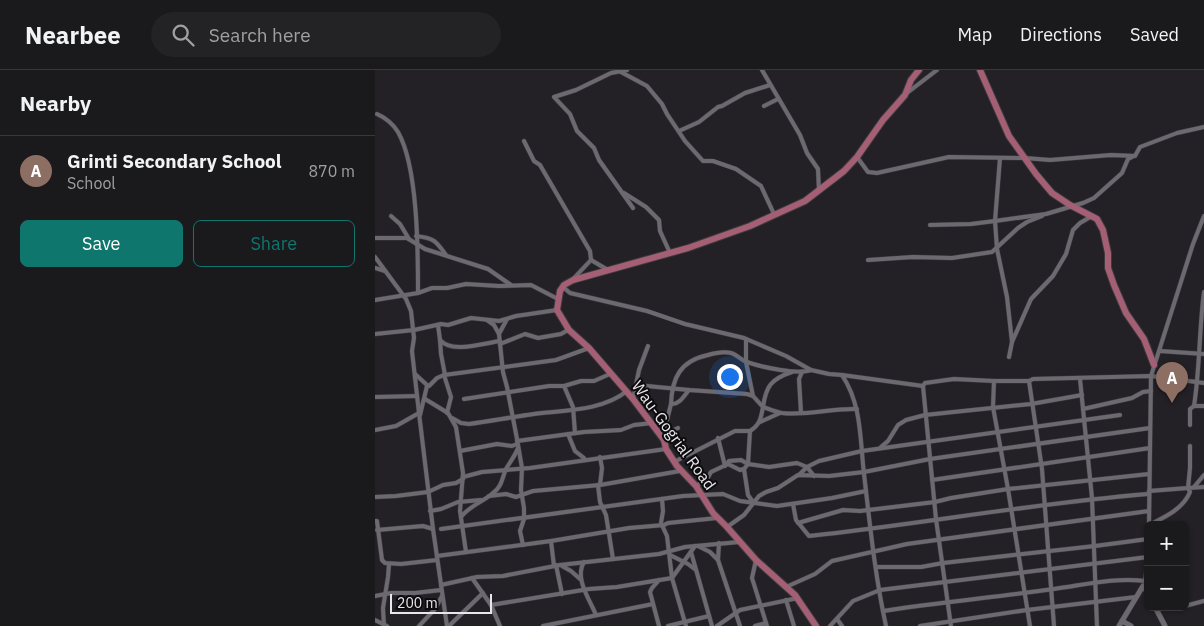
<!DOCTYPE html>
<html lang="en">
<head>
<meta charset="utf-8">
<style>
  body { margin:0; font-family:"IBM Plex Sans",sans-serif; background:#232225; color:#f1f3f6 }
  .controls { position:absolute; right:15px; bottom:15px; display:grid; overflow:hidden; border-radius:8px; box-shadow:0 1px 4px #0004 }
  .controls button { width:45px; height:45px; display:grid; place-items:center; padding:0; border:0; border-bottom:1px solid #38383b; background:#1a191c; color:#f1f3f6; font:25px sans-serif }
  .scale { position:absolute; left:15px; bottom:12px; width:102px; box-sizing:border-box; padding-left:5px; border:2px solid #e9e7eb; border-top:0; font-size:14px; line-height:18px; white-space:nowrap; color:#e9e7eb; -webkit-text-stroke:4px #0c0b0d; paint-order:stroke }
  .you { position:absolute; left:354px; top:306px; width:18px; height:18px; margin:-12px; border:4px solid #fff; border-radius:50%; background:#1a73e8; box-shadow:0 0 0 8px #1a73e833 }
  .badge { display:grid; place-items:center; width:32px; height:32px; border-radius:50%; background:#0f766e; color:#fff; font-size:16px; font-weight:700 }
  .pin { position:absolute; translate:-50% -41px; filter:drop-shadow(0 1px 2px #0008) }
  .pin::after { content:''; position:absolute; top:26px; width:18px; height:15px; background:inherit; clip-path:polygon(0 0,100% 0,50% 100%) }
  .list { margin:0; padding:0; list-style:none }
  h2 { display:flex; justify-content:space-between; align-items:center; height:65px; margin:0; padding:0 20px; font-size:21px }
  h2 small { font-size:16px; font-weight:400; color:#9fa0a3 }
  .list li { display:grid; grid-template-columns:32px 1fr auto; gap:15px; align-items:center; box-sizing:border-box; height:70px; padding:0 20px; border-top:1px solid #38383b }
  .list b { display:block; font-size:19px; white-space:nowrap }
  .list p { margin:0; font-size:16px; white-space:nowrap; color:#9fa0a3 }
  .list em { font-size:16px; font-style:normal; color:#9fa0a3 }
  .actions { display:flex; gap:10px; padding:15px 20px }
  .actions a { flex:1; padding:11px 0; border:1px solid #0f766e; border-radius:8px; text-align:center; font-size:18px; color:#0f766e }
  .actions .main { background:#0f766e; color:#fff }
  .icon { flex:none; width:28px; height:28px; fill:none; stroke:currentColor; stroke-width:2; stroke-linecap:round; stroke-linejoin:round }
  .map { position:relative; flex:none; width:829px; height:556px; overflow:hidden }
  header { display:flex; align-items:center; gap:30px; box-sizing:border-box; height:70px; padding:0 25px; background:#1a191c; border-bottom:1px solid #38383b }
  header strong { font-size:24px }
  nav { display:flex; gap:28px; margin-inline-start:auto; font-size:18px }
  .search { width:350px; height:45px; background:#232225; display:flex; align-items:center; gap:12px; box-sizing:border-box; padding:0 18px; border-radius:28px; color:#9fa0a3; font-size:19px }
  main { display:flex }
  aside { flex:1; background:#1a191c }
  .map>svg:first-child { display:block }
</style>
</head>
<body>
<header>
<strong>Nearbee</strong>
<div class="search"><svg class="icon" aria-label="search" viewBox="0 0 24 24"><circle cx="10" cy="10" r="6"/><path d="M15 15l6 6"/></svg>Search here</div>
<nav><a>Map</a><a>Directions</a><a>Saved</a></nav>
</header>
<main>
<aside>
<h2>Nearby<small></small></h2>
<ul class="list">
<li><span class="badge" style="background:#8d6e63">A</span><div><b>Grinti Secondary School</b><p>School</p></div><em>870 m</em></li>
</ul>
<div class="actions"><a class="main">Save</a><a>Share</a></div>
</aside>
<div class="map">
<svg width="829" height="556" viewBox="0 0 829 556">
  <rect width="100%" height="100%" fill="#232126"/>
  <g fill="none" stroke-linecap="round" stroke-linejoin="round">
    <g stroke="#3d3b3f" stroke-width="5">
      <g id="minor">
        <polyline points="252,0 236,3 201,20 179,27 195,44 202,61 219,78 224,90 258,138"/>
        <polyline points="387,0 425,65 432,83 443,99 444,121"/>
        <polyline points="246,2 272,16 287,34 292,44 310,71 328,91 338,91 361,99 386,116 399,144"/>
        <polyline points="532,23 562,0"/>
        <polyline points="389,36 403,29"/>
        <path d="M2,44C11,48 18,54 23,62C43,97 43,181 43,223"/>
        <polyline points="304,61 324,52 343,37 347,36 370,23 395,15"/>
        <polyline points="149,71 159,91 165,95 215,181 216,190 199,208"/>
        <polyline points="482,87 493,102 502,103 574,87 650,88 675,90 736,85 760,86 765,77 802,63 829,57"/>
        <polyline points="625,88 620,151 622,179 632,227 637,272"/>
        <polyline points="249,123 271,137 284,150 285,161 295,183"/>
        <polyline points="16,146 25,154 34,169"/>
        <polyline points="555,155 596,154 620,151 671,144 708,133 719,128 747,103 753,89 757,87"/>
        <path d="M41,166C59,168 61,171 71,185"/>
        <polyline points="0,168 32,168 50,179 113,199 136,215"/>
        <polyline points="0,187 31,229 36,241 39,268 37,281 44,343 58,459 72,556"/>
        <polyline points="216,190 233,200"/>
        <polyline points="493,190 538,187 577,188 617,182 643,158 652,152 667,146"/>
        <polyline points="0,198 10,201"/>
        <polyline points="188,217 195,223 272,241 310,254 369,268 411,286 436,300 454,304 467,305 548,316 550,313 579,309 619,311 654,311 658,309 776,306 829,313"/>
        <polyline points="0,230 43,223 57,218 72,218 91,214 124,216 156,215 183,229"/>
        <polyline points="112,250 119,255 124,264 128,302 132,317 142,369 147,398 146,420 149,438 149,449 145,461 148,475"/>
        <path d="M63,255L65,270C77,284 109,273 125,271"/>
        <polyline points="0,264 39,260 66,254 73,255 96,248 124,251 141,246 182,240"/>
        <polyline points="124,264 132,249"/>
        <polyline points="65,270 66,284 70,305"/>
        <polyline points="125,274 150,264 163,268 186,264 193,260"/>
        <polyline points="785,281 829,284"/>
        <polyline points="634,287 637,272 656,229 678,206 691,184 698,160 705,153 717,146"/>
        <path d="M417,302C396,309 391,316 388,337C394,339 400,342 407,343C432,346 457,338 482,339"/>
        <polyline points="40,304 52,315 54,316 62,308 69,305 181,290 214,278"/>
        <polyline points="69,305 76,327 72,343"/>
        <path d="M467,305C487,335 485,370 489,404C495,455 500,506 511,556"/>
        <polyline points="705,309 717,428 722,556"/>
        <polyline points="619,311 618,337 633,419 655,556"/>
        <polyline points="654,311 667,399 679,556"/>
        <polyline points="261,315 314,320 372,324 378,326 371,292 371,269"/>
        <polyline points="189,316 198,337 200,363"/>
        <polyline points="548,316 561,449 576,556"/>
        <polyline points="0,327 42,326"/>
        <polyline points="50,329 73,343 81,357 88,403 85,441 91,482"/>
        <polyline points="89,329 174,316 189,316 206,311 219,311 235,304"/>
        <polyline points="258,329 264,300 273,276"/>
        <path d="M296,334C297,308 305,291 333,285C340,283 348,281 356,283C361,284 366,290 372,292C386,297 422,305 436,300"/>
        <polyline points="819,336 829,336"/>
        <polyline points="708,339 757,328 768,322 776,321"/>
        <polyline points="426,343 424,309 427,302"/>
        <polyline points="45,345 52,316"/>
        <path d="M77,348L86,353L94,354C116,351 137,347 159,344C190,340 227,341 252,321"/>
        <polyline points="385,352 405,343"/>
        <path d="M815,355V339L819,336C825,298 824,260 829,222"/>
        <polyline points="0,360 21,356 44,343"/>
        <polyline points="193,364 200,381 209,388"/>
        <path d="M295,364L291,354L296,334C304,335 309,326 314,320"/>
        <polyline points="343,368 350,396 354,391 366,390 373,394 394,397 422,393 432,397 444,391 487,381 745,345"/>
        <polyline points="289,370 299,360 303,358"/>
        <polyline points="142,371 209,362 246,360 259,355 277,353"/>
        <polyline points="506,377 513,371 523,355 531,350 550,345 656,334 707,325"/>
        <polyline points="85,381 122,374 137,376 142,374"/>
        <polyline points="299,392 360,361 375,361"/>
        <polyline points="424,405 432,397 439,406"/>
        <polyline points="88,407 107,402 155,398 291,379"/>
        <polyline points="557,410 775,378"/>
        <polyline points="223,415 225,432 231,445 238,489"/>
        <polyline points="225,415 227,398 225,387"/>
        <polyline points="321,416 332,409 336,402 353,394 365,400 369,399"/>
        <polyline points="819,417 829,405"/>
        <polyline points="774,421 813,418 815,398 815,376"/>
        <polyline points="114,426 131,424 141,427 158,421 225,415 305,401"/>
        <polyline points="0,427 21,426 53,422 68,415 81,413 88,409"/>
        <polyline points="287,429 288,441 286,453 292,466 297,508 311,556"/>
        <path d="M378,432L373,425L369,399L373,394L375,361C385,355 386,348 388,337L378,326"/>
        <path d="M418,434L421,450L434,466C547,454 660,433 773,424"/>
        <polyline points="55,441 66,439 83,432 106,430"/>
        <path d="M86,447C94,436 108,432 118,423C127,417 127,408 131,399C135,392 140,386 143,378"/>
        <polyline points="0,451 2,451 7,490 10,493 26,494 62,490"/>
        <polyline points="423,453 468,440 485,441 560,432 576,428 633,419 774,404"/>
        <polyline points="774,455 776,306 818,174 829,146"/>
        <path d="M774,455C790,447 808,439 815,422L813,418L829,417"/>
        <polyline points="352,457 369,445 384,426 391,422 403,418 423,405 454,406 489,402 555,389 775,358"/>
        <polyline points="66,459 308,426 348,424 365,431 402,436 457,428 491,421"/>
        <polyline points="2,460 48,456 58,459"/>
        <polyline points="176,471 179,496"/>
        <polyline points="344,473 343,490 365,556"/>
        <polyline points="323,476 335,482 343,490"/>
        <polyline points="316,482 337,556"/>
        <polyline points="295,485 313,494 321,500"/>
        <polyline points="62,486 176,471 254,458 289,455 293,453 342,448"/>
        <polyline points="381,490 377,508 392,556"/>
        <path d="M209,492C199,508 215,530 221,545"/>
        <polyline points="181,495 187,524"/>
        <polyline points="187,496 196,501 205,509"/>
        <polyline points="502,497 546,497 568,493 720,476 773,469"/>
        <polyline points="97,508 116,535 125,556"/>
        <polyline points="770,512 773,487"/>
        <polyline points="66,515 102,507 128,506 185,495 284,484 310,477 364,472"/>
        <polyline points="411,517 440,504 457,491 532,474 774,441"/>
        <polyline points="0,526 16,523 40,523 66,520"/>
        <polyline points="411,530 419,556"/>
        <polyline points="116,535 214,519 242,517 297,508 320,476"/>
        <polyline points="810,536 829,531"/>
        <polyline points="781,539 805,537"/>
        <path d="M508,541C565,532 622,527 679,519C709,515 740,507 770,511"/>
        <polyline points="462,549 467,556"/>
        <polyline points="0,550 12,556"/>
        <polyline points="9,556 8,538 13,507 14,494"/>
        <polyline points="44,556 60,539 67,526"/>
        <polyline points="74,556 108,523"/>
        <polyline points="168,556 278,534"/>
        <polyline points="284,556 275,522 277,518 284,510"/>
        <polyline points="293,556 334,546"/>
        <polyline points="342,556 365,540 423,528"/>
        <polyline points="380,556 391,553"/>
        <polyline points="455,556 478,531 505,520 773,487"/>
        <polyline points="545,556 652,540 761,527"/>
      </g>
    </g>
    <g stroke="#3d3b3f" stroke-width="6">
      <g id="tertiary">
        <polyline points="780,537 790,556"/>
        <polyline points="747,551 756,556"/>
        <polyline points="744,556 768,516 773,523"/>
      </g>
    </g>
    <g stroke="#3d3b3f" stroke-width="8">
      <g id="primary">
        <polyline points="605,0 634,66 661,104 677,123 695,135 722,149 728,160 733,183 733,198 739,215 751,243 769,269 779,295"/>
        <polyline points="441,556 420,525 381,490 352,457 338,443 321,416 302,396 291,379 289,370 258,329 214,278 194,260 182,240 185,221 189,215 198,210 313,178 375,156 430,131 469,101 482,87 508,50 530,25 536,10 544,0"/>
      </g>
    </g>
    <use href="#minor" stroke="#6c6970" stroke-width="4"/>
    <use href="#tertiary" stroke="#6c6970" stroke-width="5"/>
    <use href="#primary" stroke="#a45f75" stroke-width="6"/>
  </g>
  <g text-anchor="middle" stroke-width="4" stroke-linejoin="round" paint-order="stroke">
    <g font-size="16" fill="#e9e7eb" stroke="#0c0b0d">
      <text transform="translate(299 365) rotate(54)" y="6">Wau-Gogrial Road</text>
    </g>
  </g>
</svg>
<div class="controls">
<button>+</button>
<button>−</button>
</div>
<div class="scale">200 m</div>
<div class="you"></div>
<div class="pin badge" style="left:797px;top:333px;background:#8d6e63">A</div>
</div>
</main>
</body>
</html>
